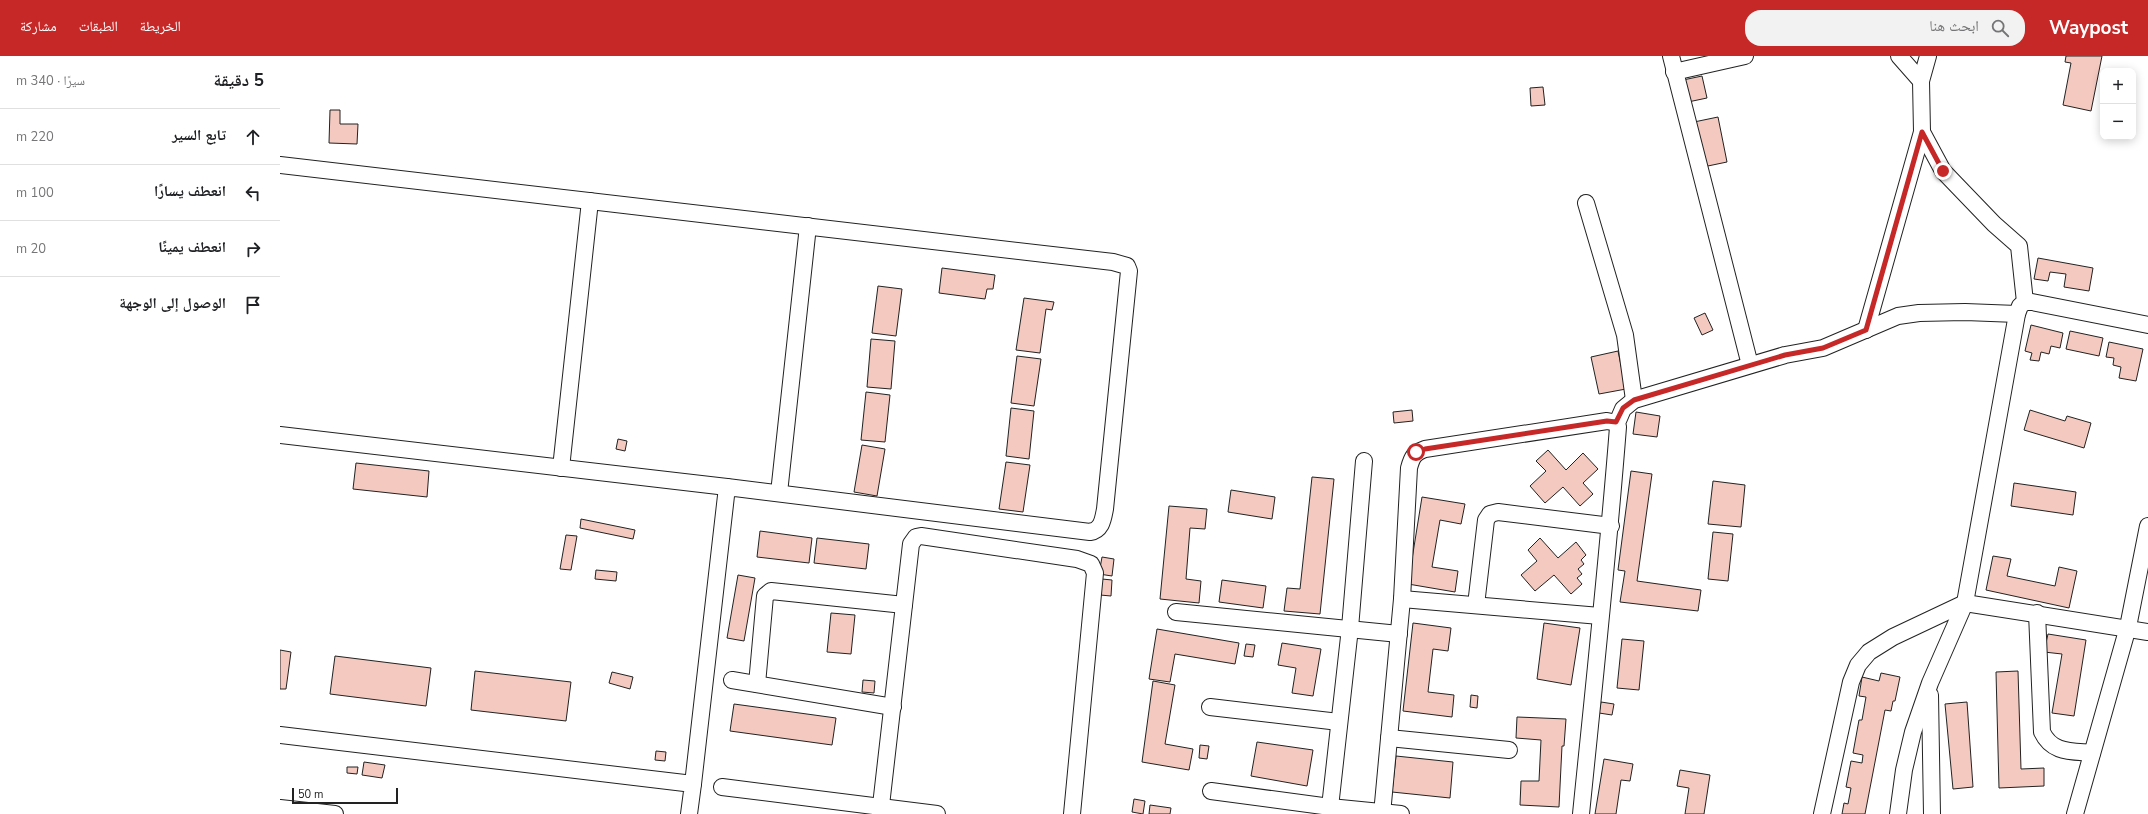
<!DOCTYPE html>
<html lang="ar">
<head>
<meta charset="utf-8">
<style>
  body { margin:0; font-family:"Nunito Sans","Noto Naskh Arabic",sans-serif; background:#f2f2f2; color:#202124; direction:rtl }
  .controls { position:absolute; right:12px; top:12px; display:grid; overflow:hidden; border-radius:8px; box-shadow:0 2px 10px #0003 }
  .controls button { width:36px; height:36px; display:grid; place-items:center; padding:0; border:0; border-bottom:1px solid #e0e0e0; background:#fff; color:#202124; font:20px sans-serif }
  .scale { position:absolute; left:12px; bottom:10px; width:106px; box-sizing:border-box; padding-left:4px; border:2px solid #222; border-top:0; font-size:11px; line-height:14px; white-space:nowrap; color:#222; -webkit-text-stroke:3px #fff; paint-order:stroke }
  .stop { position:absolute; width:12px; height:12px; margin:-9px; border:3px solid #c62828; border-radius:50%; background:#fff }
  .stop.end { background:#c62828; border-color:#fff; box-shadow:0 1px 4px #0008 }
  .list { margin:0; padding:0; list-style:none }
  h2 { display:flex; justify-content:space-between; align-items:center; height:52px; margin:0; padding:0 16px; font-size:17px }
  h2 small { font-size:13px; font-weight:400; color:#757577 }
  .list li { display:grid; grid-template-columns:26px 1fr auto; gap:12px; align-items:center; box-sizing:border-box; height:56px; padding:0 16px; border-top:1px solid #e0e0e0 }
  .list b { display:block; font-size:15px; white-space:nowrap }
  .list em { font-size:13px; font-style:normal; color:#757577 }
  .icon { flex:none; width:22px; height:22px; fill:none; stroke:currentColor; stroke-width:2; stroke-linecap:round; stroke-linejoin:round }
  .map { position:relative; flex:none; width:1868px; height:758px; overflow:hidden; direction:ltr }
  header { display:flex; align-items:center; gap:24px; box-sizing:border-box; height:56px; padding:0 20px; background:#c62828; color:#fff }
  header strong { font-size:19px }
  nav { display:flex; gap:22px; margin-inline-start:auto; font-size:14px }
  .search { width:280px; height:36px; background:#f2f2f2; display:flex; align-items:center; gap:10px; box-sizing:border-box; padding:0 14px; border-radius:16px; color:#757577; font-size:15px }
  main { display:flex }
  aside { flex:1; background:#fff }
  .map>svg:first-child { display:block }
</style>
</head>
<body>
<header>
<strong>Waypost</strong>
<div class="search"><svg class="icon" aria-label="search" viewBox="0 0 24 24"><circle cx="10" cy="10" r="6"/><path d="M15 15l6 6"/></svg>ابحث هنا</div>
<nav><a>الخريطة</a><a>الطبقات</a><a>مشاركة</a></nav>
</header>
<main>
<div class="map">
<svg width="1868" height="758" viewBox="0 0 1868 758">
  <rect width="100%" height="100%" fill="#fff"/>
  <g fill="#f3c9c0" stroke="#222">
    <polygon points="1786,0 1822,0 1811,55 1783,49 1791,7 1785,6"/>
    <polygon points="1422,20 1427,42 1408,46 1403,24"/>
    <polygon points="1263,31 1265,49 1251,50 1250,32"/>
    <polygon points="50,54 60,54 60,68 78,68 77,88 49,87"/>
    <polygon points="1438,61 1447,106 1423,111 1414,66"/>
    <polygon points="1758,202 1813,212 1809,235 1784,231 1786,218 1770,216 1768,225 1754,223"/>
    <polygon points="662,212 715,219 713,233 707,233 705,243 659,237"/>
    <polygon points="598,230 622,233 616,280 592,277"/>
    <polygon points="744,242 774,246 772,254 766,253 760,297 736,294"/>
    <polygon points="1425,257 1433,274 1422,279 1414,262"/>
    <polygon points="1751,269 1783,277 1780,292 1771,290 1769,298 1761,296 1759,305 1750,304 1752,297 1745,295"/>
    <polygon points="1790,275 1823,282 1819,300 1786,293"/>
    <polygon points="591,283 615,285 611,333 587,331"/>
    <polygon points="1829,286 1863,293 1856,325 1839,322 1841,311 1833,309 1834,302 1826,301"/>
    <polygon points="1338,295 1346,333 1319,338 1311,301"/>
    <polygon points="737,300 761,303 754,350 731,347"/>
    <polygon points="586,336 610,339 605,386 581,384"/>
    <polygon points="731,352 754,355 749,403 726,400"/>
    <polygon points="1132,354 1133,365 1114,367 1113,356"/>
    <polygon points="1750,354 1785,365 1787,360 1811,367 1804,392 1744,374"/>
    <polygon points="1356,356 1380,360 1377,381 1353,378"/>
    <polygon points="338,383 347,385 345,395 336,393"/>
    <polygon points="582,389 605,393 597,440 574,436"/>
    <polygon points="1268,394 1286,414 1303,397 1318,413 1303,427 1313,438 1300,450 1283,431 1265,447 1250,430 1266,415 1256,405"/>
    <polygon points="726,406 750,409 743,456 719,453"/>
    <polygon points="76,407 149,415 147,441 73,433"/>
    <polygon points="1351,415 1372,418 1357,525 1421,534 1418,555 1340,546 1345,515 1338,514"/>
    <polygon points="1032,421 1054,423 1040,558 1004,555 1007,532 1020,533"/>
    <polygon points="1433,425 1465,429 1461,471 1428,468"/>
    <polygon points="1734,427 1796,436 1793,459 1731,450"/>
    <polygon points="951,434 995,441 992,463 948,456"/>
    <polygon points="1142,441 1185,448 1181,468 1160,464 1152,511 1178,515 1175,536 1128,528"/>
    <polygon points="889,450 927,453 925,473 910,472 906,523 921,525 919,547 880,543"/>
    <polygon points="301,463 355,474 353,483 300,472"/>
    <polygon points="480,475 532,482 529,507 477,501"/>
    <polygon points="1433,476 1453,478 1448,525 1428,523"/>
    <polygon points="286,479 297,480 291,514 280,513"/>
    <polygon points="537,482 589,488 586,513 534,507"/>
    <polygon points="1260,482 1278,502 1296,486 1306,499 1301,504 1304,508 1298,513 1302,518 1297,522 1302,528 1291,538 1274,519 1255,535 1241,519 1257,505 1248,494"/>
    <polygon points="1713,500 1731,503 1727,520 1775,530 1779,511 1797,515 1789,552 1706,534"/>
    <polygon points="822,501 834,503 832,520 819,518"/>
    <polygon points="316,514 337,516 336,525 315,523"/>
    <polygon points="458,519 475,522 464,585 447,582"/>
    <polygon points="822,523 832,524 831,540 820,539"/>
    <polygon points="942,524 986,530 983,552 939,546"/>
    <polygon points="551,557 575,559 571,598 547,596"/>
    <polygon points="1133,567 1171,572 1168,595 1153,593 1148,636 1174,639 1172,661 1123,655"/>
    <polygon points="1264,567 1300,572 1291,629 1257,623"/>
    <polygon points="877,573 959,587 955,608 895,598 890,626 869,623"/>
    <polygon points="1768,578 1806,584 1794,660 1772,657 1782,598 1764,596"/>
    <polygon points="1342,583 1364,585 1359,634 1337,632"/>
    <polygon points="1002,587 1041,593 1033,640 1012,637 1016,612 998,609"/>
    <polygon points="966,588 975,589 973,601 964,600"/>
    <polygon points="0,594 11,596 6,633 0,633"/>
    <polygon points="55,600 151,612 146,650 50,638"/>
    <polygon points="195,615 291,626 286,665 191,654"/>
    <polygon points="1738,615 1741,713 1764,712 1764,730 1719,732 1716,616"/>
    <polygon points="332,616 353,621 350,633 329,627"/>
    <polygon points="1601,617 1620,621 1615,645 1613,645 1611,655 1605,654 1585,758 1562,758 1564,747 1568,748 1571,732 1566,731 1571,705 1582,707 1583,699 1573,697 1579,664 1582,664 1586,641 1579,640 1582,621 1599,625"/>
    <polygon points="583,624 595,625 594,637 582,636"/>
    <polygon points="873,625 895,629 885,688 913,693 909,714 862,706"/>
    <polygon points="1191,639 1198,640 1197,652 1190,651"/>
    <polygon points="1321,646 1334,648 1332,659 1319,657"/>
    <polygon points="1687,646 1693,731 1673,733 1665,648"/>
    <polygon points="454,648 556,662 552,689 450,675"/>
    <polygon points="1237,661 1286,663 1284,690 1282,690 1279,751 1240,749 1241,725 1259,725 1261,684 1236,682"/>
    <polygon points="977,686 1033,694 1027,730 971,720"/>
    <polygon points="920,689 929,690 927,703 919,702"/>
    <polygon points="376,695 386,696 385,705 375,704"/>
    <polygon points="1116,700 1173,706 1170,742 1112,736"/>
    <polygon points="1324,703 1353,708 1350,725 1341,724 1336,758 1315,758"/>
    <polygon points="84,706 105,709 102,722 82,719"/>
    <polygon points="67,711 78,711 77,718 67,717"/>
    <polygon points="1400,714 1430,719 1424,758 1405,758 1409,732 1397,730"/>
    <polygon points="854,743 865,745 863,758 852,756"/>
    <polygon points="870,749 891,752 890,758 869,758"/>
  </g>
  <g fill="none" stroke-linecap="round" stroke-linejoin="round">
    <g stroke="#222" stroke-width="18">
      <g id="minor">
        <polyline points="1391,0 1470,309"/>
        <polyline points="1619,0 1641,25 1642,76 1663,115 1714,168 1739,190 1745,246"/>
        <polyline points="1394,16 1465,0"/>
        <polyline points="1641,25 1648,0"/>
        <path d="M0,109L833,206L847,210L849,215L825,453C823,463 822,474 810,476L447,431L413,728"/>
        <polyline points="1306,147 1345,279 1354,344"/>
        <polyline points="1586,274 1642,76"/>
        <polyline points="0,379 447,431"/>
        <polyline points="281,412 310,145"/>
        <polyline points="499,437 528,170"/>
        <polyline points="1122,543 1320,560"/>
        <polyline points="1196,549 1206,464 1210,458 1218,456 1331,470"/>
        <polyline points="896,556 1119,578"/>
        <path d="M1757,557L1762,676C1772,697 1790,695 1812,697"/>
        <polyline points="452,624 613,651"/>
        <polyline points="477,628 485,540 491,535 624,549"/>
        <polyline points="1650,639 1652,758"/>
        <polyline points="930,651 1059,666"/>
        <polyline points="0,679 413,728 409,758"/>
        <polyline points="1109,682 1229,694"/>
        <polyline points="442,731 657,758"/>
        <polyline points="931,735 1050,751 1121,758"/>
        <polyline points="1050,751 1070,572 1084,405"/>
        <polyline points="0,752 55,758"/>
        <polyline points="600,758 631,488 636,481 641,480 797,503 811,508 815,517 792,758"/>
        <path d="M1102,758L1122,543L1129,412C1132,401 1134,397 1145,393L1327,365L1337,367"/>
        <path d="M1301,758C1314,629 1328,500 1338,371L1337,367L1343,353L1354,344L1505,299L1543,292L1618,260L1639,257L1685,256L1737,258"/>
        <polyline points="1542,758 1571,626 1578,609 1589,596 1613,581 1685,547 1868,576"/>
        <polyline points="1618,758 1624,714 1633,676 1650,627 1685,547 1737,258 1740,250 1745,246 1752,246 1868,269"/>
        <polyline points="1795,758 1848,571 1868,470"/>
      </g>
    </g>
    <use href="#minor" stroke="#fff" stroke-width="16"/>
  </g>
  <g fill="none" stroke-linecap="round" stroke-linejoin="round">
    <polyline stroke="#c62828" stroke-width="5" points="1136,396 1145,393 1327,365 1336,366 1343,352 1354,344 1505,299 1543,292 1586,274 1642,76 1663,115"/>
  </g>
</svg>
<div class="controls">
<button>+</button>
<button>−</button>
</div>
<div class="scale">50 m</div>
<div class="stop" style="left:1136px;top:396px"></div>
<div class="stop end" style="left:1663px;top:115px"></div>
</div>
<aside>
<h2>5 دقيقة<small>سيرًا · 340 m</small></h2>
<ul class="list">
<li><svg class="icon" aria-label="ahead" viewBox="0 0 24 24"><path d="M12 20V5M6 11l6-6 6 6"/></svg><div><b>تابع السير</b></div><em>220 m</em></li>
<li><svg class="icon" aria-label="left" viewBox="0 0 24 24"><path d="M17 20v-9H6M10 6l-5 5 5 5"/></svg><div><b>انعطف يسارًا</b></div><em>100 m</em></li>
<li><svg class="icon" aria-label="right" viewBox="0 0 24 24"><path d="M7 20v-9h11M14 6l5 5-5 5"/></svg><div><b>انعطف يمينًا</b></div><em>20 m</em></li>
<li><svg class="icon" aria-label="arrive" viewBox="0 0 24 24"><path d="M6 21V4h12l-3 4 3 4H6"/></svg><div><b>الوصول إلى الوجهة</b></div></li>
</ul>
</aside>
</main>
</body>
</html>
